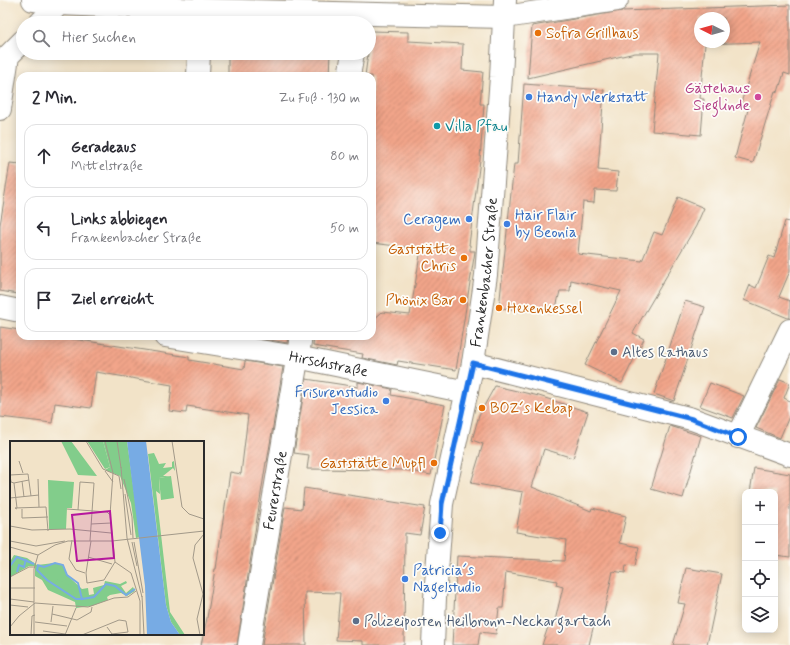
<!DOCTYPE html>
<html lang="de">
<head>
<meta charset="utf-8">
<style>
  body { margin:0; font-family:Mynerve,sans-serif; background:#f7f7f7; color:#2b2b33 }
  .controls { position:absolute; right:12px; bottom:12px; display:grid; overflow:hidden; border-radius:8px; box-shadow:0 2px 10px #0003 }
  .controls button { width:36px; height:36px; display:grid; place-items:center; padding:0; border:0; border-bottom:1px solid #e1e1e2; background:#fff; color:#2b2b33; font:20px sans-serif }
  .compass { position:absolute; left:694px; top:12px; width:36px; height:36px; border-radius:50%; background:#fff; box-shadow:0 2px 10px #0003; rotate:275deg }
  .stop { position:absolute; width:12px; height:12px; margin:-9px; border:3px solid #1a73e8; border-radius:50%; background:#fff }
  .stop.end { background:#1a73e8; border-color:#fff; box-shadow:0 1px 4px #0008 }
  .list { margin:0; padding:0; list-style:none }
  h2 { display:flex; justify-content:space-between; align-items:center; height:52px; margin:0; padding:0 16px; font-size:17px }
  h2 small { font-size:13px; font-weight:400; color:#7c7c81 }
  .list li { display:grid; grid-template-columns:26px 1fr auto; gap:12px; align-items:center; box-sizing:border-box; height:64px; margin:0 8px 8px; padding:0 8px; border:1px solid #e1e1e2; border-radius:12px }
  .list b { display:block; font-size:15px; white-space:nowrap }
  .list p { margin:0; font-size:13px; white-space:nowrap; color:#7c7c81 }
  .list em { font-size:13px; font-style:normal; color:#7c7c81 }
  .icon { flex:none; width:22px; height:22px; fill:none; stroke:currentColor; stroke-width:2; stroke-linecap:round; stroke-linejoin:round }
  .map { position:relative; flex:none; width:790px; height:645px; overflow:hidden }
  .search { position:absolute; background:#fff; box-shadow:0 2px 10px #0003; left:16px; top:16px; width:360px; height:44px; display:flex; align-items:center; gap:10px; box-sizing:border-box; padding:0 14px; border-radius:22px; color:#7c7c81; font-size:15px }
  .panel { position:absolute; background:#fff; box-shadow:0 2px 10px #0003; left:16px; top:72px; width:360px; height:268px; border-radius:12px }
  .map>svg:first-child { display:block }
</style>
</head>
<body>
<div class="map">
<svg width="790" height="645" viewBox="0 0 790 645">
  <defs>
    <pattern id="building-hatch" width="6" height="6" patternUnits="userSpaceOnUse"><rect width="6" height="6" fill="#f2a58a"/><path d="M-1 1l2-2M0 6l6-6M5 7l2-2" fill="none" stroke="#c48771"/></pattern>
  </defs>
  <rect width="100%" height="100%" fill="#fdfcf7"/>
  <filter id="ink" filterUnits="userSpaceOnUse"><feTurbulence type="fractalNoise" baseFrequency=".025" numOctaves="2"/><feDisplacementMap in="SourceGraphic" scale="8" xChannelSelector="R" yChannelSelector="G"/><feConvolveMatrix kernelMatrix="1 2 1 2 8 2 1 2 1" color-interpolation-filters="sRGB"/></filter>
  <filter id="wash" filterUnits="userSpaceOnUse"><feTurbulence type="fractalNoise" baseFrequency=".012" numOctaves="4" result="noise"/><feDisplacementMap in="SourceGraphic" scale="16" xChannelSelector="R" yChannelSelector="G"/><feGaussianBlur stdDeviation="0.9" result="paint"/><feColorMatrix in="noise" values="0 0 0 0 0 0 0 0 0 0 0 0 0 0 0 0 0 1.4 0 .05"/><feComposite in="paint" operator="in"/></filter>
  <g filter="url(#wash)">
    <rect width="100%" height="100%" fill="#f2e3c8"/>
    <g id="blocks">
      <g fill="url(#building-hatch)" fill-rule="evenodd">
        <path d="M790,5V75L784,73L778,92L775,91L753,163L735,158L749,106L741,103L760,42L705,44L700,99H704L701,135L652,131L659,53H635L528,78L532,26L622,11ZM700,18H724V42H700Z"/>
        <polygon points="371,31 408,32 408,41 463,44 462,70 483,72 480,104 484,104 480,160 469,245 470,245 470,251 475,251 456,370 398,361 397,365 362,358 363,354 313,346 314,336 372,336 372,321 382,312 410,315 421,249 372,243 372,76 365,76"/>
        <polygon points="263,53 330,53 329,76 228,76 228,57 263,58"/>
        <polygon points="524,84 604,90 598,170 618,172 616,191 595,190 594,203 583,202 578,254 642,261 654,232 662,235 678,197 704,208 696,226 633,333 644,339 622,383 585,365 621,291 571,280 570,291 560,291 555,312 529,306 528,310 499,308 514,164 518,164"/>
        <polygon points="10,163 20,164 20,280 18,294 0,291 0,225"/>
        <polygon points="785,221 790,222 790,271 779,297 790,301 790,318 788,318 744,300 750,285 756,288 769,256 774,258"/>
        <polygon points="685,301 705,307 674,401 654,394"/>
        <polygon points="0,327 20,330 20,336 51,336 80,340 189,357 189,360 244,369 245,361 283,367 267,462 266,462 237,645 201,645 207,618 215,569 216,569 230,472 241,474 248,415 187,406 186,413 169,411 172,385 96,372 91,408 55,403 52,423 0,417"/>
        <polygon points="247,336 288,336 287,343"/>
        <polygon points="306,379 358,387 358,382 392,389 391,395 445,405 431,475 405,470 307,469 309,455 294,453"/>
        <polygon points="780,379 790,383 784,398 790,401 790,414 780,438 756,428"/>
        <polygon points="710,383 744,396 733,418 700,406"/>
        <polygon points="495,386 539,396 588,412 573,458 544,449 532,487 591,511 592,508 626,516 620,543 639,547 635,566 626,565 625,573 613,571 601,626 594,624 589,645 542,645 549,624 554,625 563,587 556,585 557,581 506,572 503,608 499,608 496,634 480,632 478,645 452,645 457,556 564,561 566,540 516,532 523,492 471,483 483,444 472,440 479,415"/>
        <polygon points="670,426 701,436 683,498 651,489"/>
        <polygon points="754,468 790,474 790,557 775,555 775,492 750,492"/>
        <polygon points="304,488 425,507 420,535 405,533 404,645 363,645 363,641 336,640 340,593 305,592 306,645 262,645 285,507 302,509"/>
        <polygon points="686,568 722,574 707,645 673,645 685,604 678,603"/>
      </g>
    </g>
  </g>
  <g filter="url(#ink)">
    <use href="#blocks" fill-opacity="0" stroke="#8e877a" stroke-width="1"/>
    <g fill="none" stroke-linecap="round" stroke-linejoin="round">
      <g stroke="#8e877a" stroke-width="24">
        <g id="minor">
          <polyline points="33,0 59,4 200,10 505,17 617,0"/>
          <polyline points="40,23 59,4"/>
          <polyline points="198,76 199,53"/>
          <polyline points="349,76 353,53"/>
          <polyline points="0,109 8,56 23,41"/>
          <polyline points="0,307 20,311"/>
          <path id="s1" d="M165,336L297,357L467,392"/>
          <polyline points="473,363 692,419 790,455"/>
          <polyline points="738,437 790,330"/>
          <path id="s2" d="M249,645L301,336"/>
        </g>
      </g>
      <g stroke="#8e877a" stroke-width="24">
        <g id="major">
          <path id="s3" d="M433,645L435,598L442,504L473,363L486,275L501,77L505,0"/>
        </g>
      </g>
      <use href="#minor" stroke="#fff" stroke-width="22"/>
      <use href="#major" stroke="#fff" stroke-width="22"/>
    </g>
  </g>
  <g fill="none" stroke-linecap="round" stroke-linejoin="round" filter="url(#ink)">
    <polyline stroke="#1a73e8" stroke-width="5" points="440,533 442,504 473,363 692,419 738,437"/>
  </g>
  <g fill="#e8710a" stroke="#fdfcf7" stroke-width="1.5">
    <circle cx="538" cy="33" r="4"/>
    <circle cx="464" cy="258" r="4"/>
    <circle cx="463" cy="300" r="4"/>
    <circle cx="499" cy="308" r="4"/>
    <circle cx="482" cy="408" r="4"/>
    <circle cx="434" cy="463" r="4"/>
  </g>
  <g fill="#3f7fe0" stroke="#fdfcf7" stroke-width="1.5">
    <circle cx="529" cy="97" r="4"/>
    <circle cx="469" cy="219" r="4"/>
    <circle cx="507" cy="224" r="4"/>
    <circle cx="386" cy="401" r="4"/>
    <circle cx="405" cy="579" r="4"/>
  </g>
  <circle fill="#d1479c" stroke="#fdfcf7" stroke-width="1.5" cx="758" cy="97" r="4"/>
  <circle fill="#0f9aa8" stroke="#fdfcf7" stroke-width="1.5" cx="437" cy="126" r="4"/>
  <g fill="#5c6f8a" stroke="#fdfcf7" stroke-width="1.5">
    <circle cx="614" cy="352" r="4"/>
    <circle cx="356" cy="621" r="4"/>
  </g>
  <g text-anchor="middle" stroke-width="3.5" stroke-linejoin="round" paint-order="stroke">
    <g font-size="15" fill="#c56008" stroke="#fdfcf7" text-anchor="start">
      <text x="546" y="38">Sofra Grillhaus</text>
      <text x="456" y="254" text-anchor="end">Gaststätte<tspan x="456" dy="17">Chris</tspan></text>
      <text x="455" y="305" text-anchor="end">Phönix Bar</text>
      <text x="507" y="313">Hexenkessel</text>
      <text x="490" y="413">BOZ´s Kebap</text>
      <text x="426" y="468" text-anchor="end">Gaststätte Mupfl</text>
    </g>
    <g font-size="15" fill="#b23c85" stroke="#fdfcf7" text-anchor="end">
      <text x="750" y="93">Gästehaus<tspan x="750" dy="17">Sieglinde</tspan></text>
    </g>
    <g font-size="15" fill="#366cbe" stroke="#fdfcf7" text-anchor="start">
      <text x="537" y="102">Handy Werkstatt</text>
      <text x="515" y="220">Hair Flair<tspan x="515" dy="17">by Beonia</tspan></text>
      <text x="461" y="224" text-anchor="end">Ceragem</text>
      <text x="378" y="397" text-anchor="end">Frisurenstudio<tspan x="378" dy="17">Jessica</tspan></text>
      <text x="413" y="575">Patricia´s<tspan x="413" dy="17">Nagelstudio</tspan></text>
    </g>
    <g font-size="15" fill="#0d838f" stroke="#fdfcf7" text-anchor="start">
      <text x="445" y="131">Villa Pfau</text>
    </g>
    <g font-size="15" fill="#2b2b2b" stroke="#fdfcf7">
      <text dy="5" stroke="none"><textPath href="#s3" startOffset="377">Frankenbacher Straße</textPath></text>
      <text dy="5" stroke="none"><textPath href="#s1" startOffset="166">Hirschstraße</textPath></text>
      <text dy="5" stroke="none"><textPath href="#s2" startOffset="157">Feurerstraße</textPath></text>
    </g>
    <g font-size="15" fill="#4e5e75" stroke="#fdfcf7" text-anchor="start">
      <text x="622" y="357">Altes Rathaus</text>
      <text x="364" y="626">Polizeiposten Heilbronn-Neckargartach</text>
    </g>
  </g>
  <g transform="translate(10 441)">
    <rect width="194" height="194" fill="#f2e3c8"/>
    <path d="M93,0H117L130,96L126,97L121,62L110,35L95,29L100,26ZM144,12L149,23L156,22L153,27L162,26V21L164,20L165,30L163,27L153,35H161L149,37L150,53L146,50L160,171L175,194H170L161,181L156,164L138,13ZM4,114L17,117L27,124L44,122L52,123L58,135L72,148L78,147L79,154L84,153L83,147L94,144L95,140L110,143L116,140L117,142L111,145L116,152L123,146L125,150L117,155L111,152L100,154L97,156L98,159L82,165L66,167L65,161L38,149L32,139L25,135V125H19L0,136L1,119Z" fill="#82cd8b"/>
    <path d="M38,39L64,41L62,67H57L56,88H39Z" fill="#82cd8b"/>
    <path d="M51,0H61L87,35L68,34ZM48,138L60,145L64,154L44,144Z" fill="#82cd8b"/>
    <path d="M77,0H93L100,26L95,28ZM161,35L164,57L151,59L149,37Z" fill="#82cd8b"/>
    <path d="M117,0H136L156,164L161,181L170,194H137L135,145Z" fill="#77abe4"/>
    <path fill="none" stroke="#77abe4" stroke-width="2" d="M27,124L34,126L45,122L53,124L57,134L68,142L72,158L84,156L96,143L105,145L116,154L125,148M0,125L7,116L24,123M28,125L27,129L37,139L66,158H72M7,131L9,124L14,126L16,118"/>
    <path fill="none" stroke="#a29989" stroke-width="1" d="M76,0L93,28L109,35L111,48M95,0L103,32L100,74L105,121L121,132L130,160V194M107,0L111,27M162,0L172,66L179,73L194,78M9,20L13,32M111,26L117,97L132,156M95,30L103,41M0,34L18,33L21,55M0,34L1,41L4,42L7,67M28,38L29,66M114,38L122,76L123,97M12,40L14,56M4,42L19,39M115,53L121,94M0,57L29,54M7,68L5,67L36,66L38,90M12,68V77L38,76M57,68L97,71L100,74M68,69L70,41L84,42L80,100M81,83L101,82M0,85L22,89L60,88L101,92M62,99L59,118L66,129L75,132M0,100L26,105L55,100M81,100L76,132L77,142L94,139L105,121M122,101L127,125M124,101L133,152M0,106L28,114L45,104L58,100H102L194,90M78,116L102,123M0,136L19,126H25M0,147H25M132,155L134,194M0,158L24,161M0,164L18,166M42,173L67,179L81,171L82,166M25,181L57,185M41,181L43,165M0,186L9,175L25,162L78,166L104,157L118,156L126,150M33,190L55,193M21,194L22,175L25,174M24,194V128L28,114M55,194L66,167M72,194L109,179L116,180L118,191L102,193L97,186M190,194L187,178L193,153L183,117L185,104L194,93"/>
    <path fill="#b5179e" fill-opacity="0.15" stroke="#b5179e" stroke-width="2" d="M100,70L104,117L67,120L62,74Z"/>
    <rect width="194" height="194" fill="none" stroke="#2b2b2b" stroke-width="2"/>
  </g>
</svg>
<div class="controls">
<button>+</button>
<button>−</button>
<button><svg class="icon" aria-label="locate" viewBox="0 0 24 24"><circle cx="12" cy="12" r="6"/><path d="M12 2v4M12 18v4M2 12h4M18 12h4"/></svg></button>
<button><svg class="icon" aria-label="layers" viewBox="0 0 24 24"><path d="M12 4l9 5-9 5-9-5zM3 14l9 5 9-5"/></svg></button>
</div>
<svg class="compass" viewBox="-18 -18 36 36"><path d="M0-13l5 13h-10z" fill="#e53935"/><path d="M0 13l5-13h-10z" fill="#7c7c81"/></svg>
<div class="stop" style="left:738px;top:437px"></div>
<div class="stop end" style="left:440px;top:533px"></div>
<div class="search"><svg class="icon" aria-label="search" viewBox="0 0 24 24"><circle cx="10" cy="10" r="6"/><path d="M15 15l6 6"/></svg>Hier suchen</div>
<section class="panel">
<h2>2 Min.<small>Zu Fuß · 130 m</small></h2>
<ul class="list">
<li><svg class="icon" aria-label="ahead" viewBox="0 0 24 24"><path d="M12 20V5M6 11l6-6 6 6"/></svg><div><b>Geradeaus</b><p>Mittelstraße</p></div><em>80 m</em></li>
<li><svg class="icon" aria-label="left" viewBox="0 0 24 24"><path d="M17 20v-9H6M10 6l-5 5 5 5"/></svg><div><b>Links abbiegen</b><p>Frankenbacher Straße</p></div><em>50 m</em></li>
<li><svg class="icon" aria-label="arrive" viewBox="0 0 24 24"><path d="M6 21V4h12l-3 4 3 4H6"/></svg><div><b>Ziel erreicht</b></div></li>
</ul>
</section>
</div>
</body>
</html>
